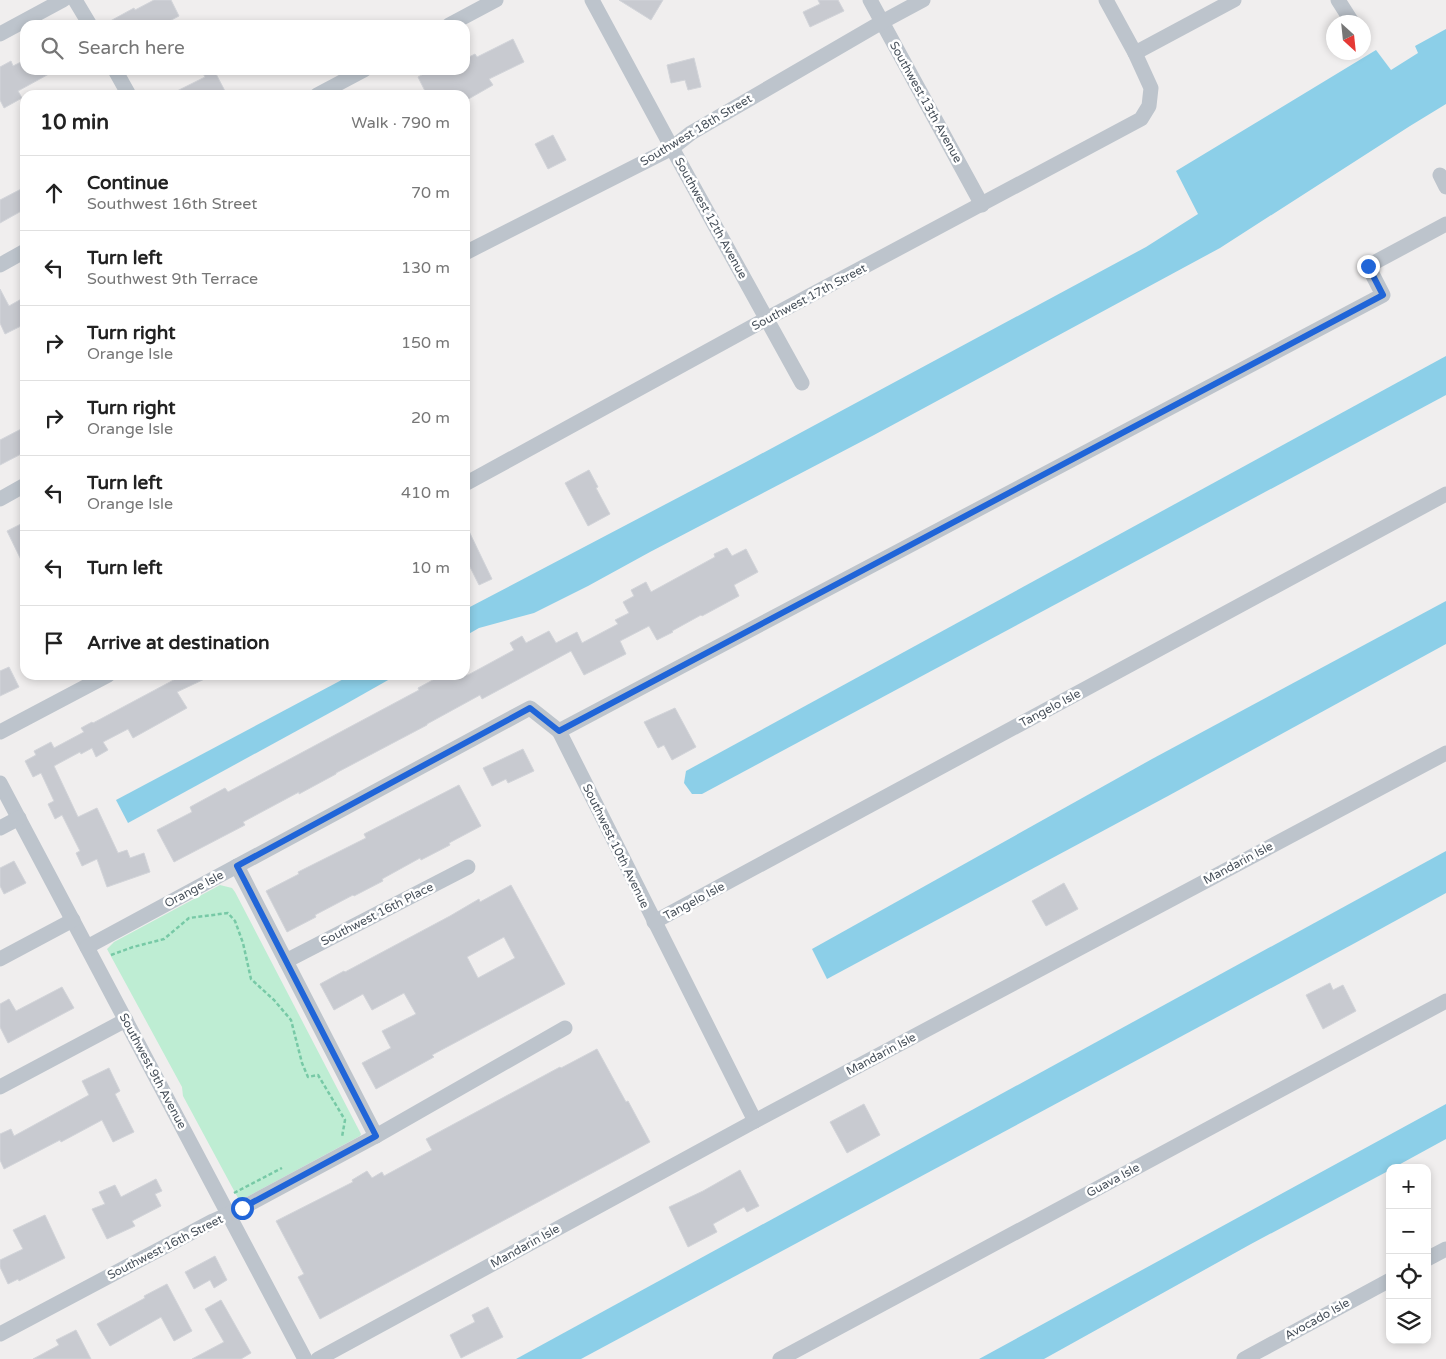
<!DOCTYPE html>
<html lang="en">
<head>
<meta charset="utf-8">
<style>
  body { margin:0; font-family:"Varela Round",sans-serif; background:#f6f6f6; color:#222 }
  .controls { position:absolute; right:15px; bottom:15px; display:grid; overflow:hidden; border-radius:10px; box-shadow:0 2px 8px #0003 }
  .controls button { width:45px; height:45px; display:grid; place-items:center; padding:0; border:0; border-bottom:1px solid #e0e0e0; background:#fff; color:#222; font:25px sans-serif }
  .compass { position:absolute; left:1326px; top:15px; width:45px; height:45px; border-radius:50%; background:#fff; box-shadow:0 2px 8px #0003; rotate:153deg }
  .stop { position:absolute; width:15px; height:15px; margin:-11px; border:4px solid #2065d8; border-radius:50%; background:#fff }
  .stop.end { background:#2065d8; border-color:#fff; box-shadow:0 1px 5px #0008 }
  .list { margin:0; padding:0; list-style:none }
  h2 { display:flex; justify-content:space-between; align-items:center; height:65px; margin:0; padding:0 20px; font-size:21px }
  h2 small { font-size:16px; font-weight:400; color:#767676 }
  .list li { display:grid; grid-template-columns:32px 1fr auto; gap:15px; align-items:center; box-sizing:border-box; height:75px; padding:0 20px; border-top:1px solid #e0e0e0 }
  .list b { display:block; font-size:19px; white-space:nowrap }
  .list p { margin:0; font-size:16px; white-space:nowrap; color:#767676 }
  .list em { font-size:16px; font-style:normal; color:#767676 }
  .icon { flex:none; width:28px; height:28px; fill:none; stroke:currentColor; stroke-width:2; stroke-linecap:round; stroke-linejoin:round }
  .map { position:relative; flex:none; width:1446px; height:1359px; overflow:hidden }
  .search { position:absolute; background:#fff; box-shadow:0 2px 8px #0003; left:20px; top:20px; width:450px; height:55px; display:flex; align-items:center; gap:12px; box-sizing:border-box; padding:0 18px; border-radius:15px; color:#767676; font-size:19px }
  .panel { position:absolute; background:#fff; box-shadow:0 2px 8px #0003; left:20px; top:90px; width:450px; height:590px; border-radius:15px }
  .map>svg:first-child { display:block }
</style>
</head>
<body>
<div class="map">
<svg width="1446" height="1359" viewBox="0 0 1446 1359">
  <rect width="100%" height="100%" fill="#f0eeee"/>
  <polygon fill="#beedd3" points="220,885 232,888 235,892 361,1134 360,1136 243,1199 238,1198 183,1096 182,1087 107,949 114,942"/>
  <g fill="#8ccfe8">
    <polygon points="1446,29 1446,104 1410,126 1220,248 874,435 650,552 588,586 534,613 479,628 465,636 465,609 466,609 746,462 1146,247 1198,214 1176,171 1376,50 1391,70 1418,53 1415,46"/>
    <polygon points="1446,356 1446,395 702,794 692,794 684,783 686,771"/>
    <polygon points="1446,601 1446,644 1168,796 827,979 812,949 1152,759"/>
    <polygon points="351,675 397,675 344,705 128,823 116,800"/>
    <polygon points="1446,851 1446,893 1355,943 581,1359 516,1359"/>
    <polygon points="1446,1104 1446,1139 1393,1168 1390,1168 1390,1170 1251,1244 1044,1359 979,1359"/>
  </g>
  <g fill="#c8cad0" stroke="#d2d4d9" fill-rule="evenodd">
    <polygon points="154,0 171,0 179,16 162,25 103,25 134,8 135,10"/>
    <polygon points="619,0 663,0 651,20"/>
    <polygon points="818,0 838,0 844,11 810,27 803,12 820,4"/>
    <polygon points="513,39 524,62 489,79 493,85 465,101 465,95 427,95 418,77 431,70 465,70 465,59 475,54 477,57"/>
    <polygon points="694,58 701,87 688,90 685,80 671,83 667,65"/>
    <polygon points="25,60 25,70 56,70 18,91 22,98 4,108 0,100 0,67 11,61 13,66"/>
    <polygon points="201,70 214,70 227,95 169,95 205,77"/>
    <polygon points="553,135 566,160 548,169 535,144"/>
    <polygon points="25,187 25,209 0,223 0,200"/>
    <polygon points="0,289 9,306 25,297 25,324 5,334 0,323"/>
    <polygon points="25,427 25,452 0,465 0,440"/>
    <polygon points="589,470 598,487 596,488 610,514 588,526 565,483"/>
    <polygon points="25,522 25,568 7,531"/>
    <polygon points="465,523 492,579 479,585 468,563 465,565"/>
    <polygon points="727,548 732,556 746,549 758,572 734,585 739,596 702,616 701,615 672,631 673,632 657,640 649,626 620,641 626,654 584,675 571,651 482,699 480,695 427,724 427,725 336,773 336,774 299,794 299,792 243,822 245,825 174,862 157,830 192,812 190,807 225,788 228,792 419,690 418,688 442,675 468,675 514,650 510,643 522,636 526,643 549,631 556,643 577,632 582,643 618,624 615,620 629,613 623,602 634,596 631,590 646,582 651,592 715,557 714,554"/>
    <polygon points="9,667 19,687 0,696 0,671"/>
    <polygon points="183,675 213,675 177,692 187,708 133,738 128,729 103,742 108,750 96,757 92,748 81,754 80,752 54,766 78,817 97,808 118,853 127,850 130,858 144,853 150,872 107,887 97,859 82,866 76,853 80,851 62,815 55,819 48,804 54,801 41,773 33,777 25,761 36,755 34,751 51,742 54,748 84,732 81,728 92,722 93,723"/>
    <polygon points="675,708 696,747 672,760 664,745 658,748 644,722"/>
    <polygon points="523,749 534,771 508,783 506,779 492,786 483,768"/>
    <polygon points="459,785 481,826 449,843 450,845 421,860 420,858 382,879 383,881 354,896 353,895 315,915 316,917 287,932 266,891 299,874 298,872 366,838 364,834"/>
    <polygon points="14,861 26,883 4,894 0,886 0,868"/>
    <polygon points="1064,883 1078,909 1046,926 1032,901"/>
    <path d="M511,885L565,984L432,1055L434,1057L376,1089L362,1063L391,1048L382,1031L416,1014L404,993L372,1010L363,994L334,1010L320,984L344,971L345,972L450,916L479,899L480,902ZM504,937L515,958L478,978L467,957Z"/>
    <polygon points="1330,983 1333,990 1343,985 1356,1011 1323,1029 1306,995"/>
    <polygon points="62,987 74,1008 8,1043 0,1027 0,1004 9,999 16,1011"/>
    <polygon points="597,1049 626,1102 628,1101 650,1142 320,1319 298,1277 304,1274 276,1221 353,1182 352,1180 367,1171 372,1178 382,1172 384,1176 432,1150 426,1139 560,1067 561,1068"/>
    <polygon points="109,1068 120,1091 115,1094 134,1132 113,1142 102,1120 61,1142 60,1140 4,1169 0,1160 0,1134 11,1129 14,1136 89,1095 82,1081"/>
    <polygon points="864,1104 880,1135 847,1153 830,1122"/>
    <polygon points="740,1170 759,1206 747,1212 744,1207 713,1224 717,1232 688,1247 669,1207 703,1191"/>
    <polygon points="156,1179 162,1191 155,1194 161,1206 132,1221 135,1226 107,1239 92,1209 105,1204 99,1192 115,1185 121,1197"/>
    <polygon points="45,1215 65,1258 19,1281 18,1279 8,1284 0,1267 0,1260 23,1249 13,1230"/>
    <polygon points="215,1256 227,1280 214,1288 210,1280 194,1289 185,1272"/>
    <polygon points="167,1284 192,1331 174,1341 161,1317 110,1346 97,1324 145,1298 144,1296"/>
    <polygon points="221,1300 251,1353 241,1359 192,1359 224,1342 205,1309"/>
    <polygon points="488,1307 503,1337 461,1358 450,1335 475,1322 472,1315"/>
    <polygon points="76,1330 91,1359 33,1359 59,1345 56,1340"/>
  </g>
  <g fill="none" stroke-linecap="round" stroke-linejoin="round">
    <g stroke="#77c9a6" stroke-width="2.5" stroke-dasharray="4 2.5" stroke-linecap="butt">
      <polyline points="111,955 133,947 164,939 189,918 228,913 235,921 243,943 251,979 274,1000 291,1020 302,1063 308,1077 318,1075 345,1120 342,1137"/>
      <polyline points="234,1193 282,1168"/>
    </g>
    <g stroke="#bdc4cc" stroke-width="15">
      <polyline points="75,0 90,25"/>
      <polyline points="592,0 672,148 802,383"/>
      <polyline points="870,0 982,205"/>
      <polyline points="1338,0 1352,22"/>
      <polyline points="449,25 496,0"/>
      <polyline points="0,34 63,0"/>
      <polyline points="1135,53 1234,0"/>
      <polyline points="115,70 129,95"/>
      <polyline points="317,95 364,70"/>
      <polyline points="1440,175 1446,187"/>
      <polyline points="465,253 672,148 691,133 882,22 923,0"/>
      <polyline points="0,265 25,251"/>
      <polyline points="465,484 766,319 1141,119 1149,106 1151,88 1135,53 1106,0"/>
      <polyline points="0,499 25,485"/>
      <polyline points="559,731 755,1121"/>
      <polyline points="0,732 108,675"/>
      <polyline points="0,783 305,1359"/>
      <polyline points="0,828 19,818"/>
      <polyline points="237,866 376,1136"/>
      <polyline points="654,922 1446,494"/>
      <polyline points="87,947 530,708 559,731 1383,295 1368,266 1446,224"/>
      <polyline points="0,959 73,920"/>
      <polyline points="286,961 468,867"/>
      <polyline points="0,1087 126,1020"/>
      <polyline points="1427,1259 1446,1249"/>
      <polyline points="0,1334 213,1221 242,1208 376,1136 565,1028"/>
      <polyline points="318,1359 755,1121 1446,753"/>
      <polyline points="780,1359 1446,1001"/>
      <polyline points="1244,1359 1390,1280"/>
    </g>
  </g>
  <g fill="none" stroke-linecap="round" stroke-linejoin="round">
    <polyline stroke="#2065d8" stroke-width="6" points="242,1208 376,1136 237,866 530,708 559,731 1383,295 1368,266"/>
  </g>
  <g text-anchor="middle" stroke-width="5" stroke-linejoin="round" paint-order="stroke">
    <g font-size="12" fill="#47505a" stroke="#fff">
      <text transform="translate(926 102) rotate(61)" y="4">Southwest 13th Avenue</text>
      <text transform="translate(696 130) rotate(-31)" y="4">Southwest 18th Street</text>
      <text transform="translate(711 218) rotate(61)" y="4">Southwest 12th Avenue</text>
      <text transform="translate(809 297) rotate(-28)" y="4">Southwest 17th Street</text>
      <text transform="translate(1050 708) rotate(-28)" y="4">Tangelo Isle</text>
      <text transform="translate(616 846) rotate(64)" y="4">Southwest 10th Avenue</text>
      <text transform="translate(1238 863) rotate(-28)" y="4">Mandarin Isle</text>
      <text transform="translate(194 889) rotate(-28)" y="4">Orange Isle</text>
      <text transform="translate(694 901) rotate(-28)" y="4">Tangelo Isle</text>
      <text transform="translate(377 914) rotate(-27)" y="4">Southwest 16th Place</text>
      <text transform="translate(881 1054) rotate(-28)" y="4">Mandarin Isle</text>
      <text transform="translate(153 1071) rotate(62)" y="4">Southwest 9th Avenue</text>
      <text transform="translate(1113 1180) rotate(-28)" y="4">Guava Isle</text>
      <text transform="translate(525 1246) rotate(-29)" y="4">Mandarin Isle</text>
      <text transform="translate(165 1247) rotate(-27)" y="4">Southwest 16th Street</text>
      <text transform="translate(1317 1319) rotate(-29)" y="4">Avocado Isle</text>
    </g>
  </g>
</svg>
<div class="controls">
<button>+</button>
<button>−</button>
<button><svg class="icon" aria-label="locate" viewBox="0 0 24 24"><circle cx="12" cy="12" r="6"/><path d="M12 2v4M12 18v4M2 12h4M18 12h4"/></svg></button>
<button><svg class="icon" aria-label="layers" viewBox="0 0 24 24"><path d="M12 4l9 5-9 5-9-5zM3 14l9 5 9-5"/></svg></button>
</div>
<svg class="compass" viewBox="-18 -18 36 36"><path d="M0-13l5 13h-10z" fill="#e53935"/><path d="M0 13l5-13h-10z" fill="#767676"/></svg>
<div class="stop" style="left:242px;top:1208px"></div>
<div class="stop end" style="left:1368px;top:266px"></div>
<div class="search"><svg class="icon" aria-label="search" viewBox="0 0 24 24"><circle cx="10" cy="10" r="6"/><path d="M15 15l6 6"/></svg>Search here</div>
<section class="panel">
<h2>10 min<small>Walk · 790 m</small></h2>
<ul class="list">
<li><svg class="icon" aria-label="ahead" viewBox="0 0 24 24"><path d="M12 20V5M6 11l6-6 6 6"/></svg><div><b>Continue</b><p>Southwest 16th Street</p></div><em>70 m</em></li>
<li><svg class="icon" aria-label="left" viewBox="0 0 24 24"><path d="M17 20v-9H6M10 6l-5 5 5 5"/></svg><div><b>Turn left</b><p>Southwest 9th Terrace</p></div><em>130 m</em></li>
<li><svg class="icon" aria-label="right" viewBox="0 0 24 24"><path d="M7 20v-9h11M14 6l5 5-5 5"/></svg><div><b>Turn right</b><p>Orange Isle</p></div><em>150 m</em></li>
<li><svg class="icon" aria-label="right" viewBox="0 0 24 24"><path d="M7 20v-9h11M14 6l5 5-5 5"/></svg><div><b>Turn right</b><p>Orange Isle</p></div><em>20 m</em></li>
<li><svg class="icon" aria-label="left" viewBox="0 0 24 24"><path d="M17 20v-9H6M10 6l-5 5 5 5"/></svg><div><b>Turn left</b><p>Orange Isle</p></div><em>410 m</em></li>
<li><svg class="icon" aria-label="left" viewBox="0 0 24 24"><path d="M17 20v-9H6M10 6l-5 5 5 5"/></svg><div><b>Turn left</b></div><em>10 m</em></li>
<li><svg class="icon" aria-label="arrive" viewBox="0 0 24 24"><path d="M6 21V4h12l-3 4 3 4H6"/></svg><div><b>Arrive at destination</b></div></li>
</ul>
</section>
</div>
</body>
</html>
